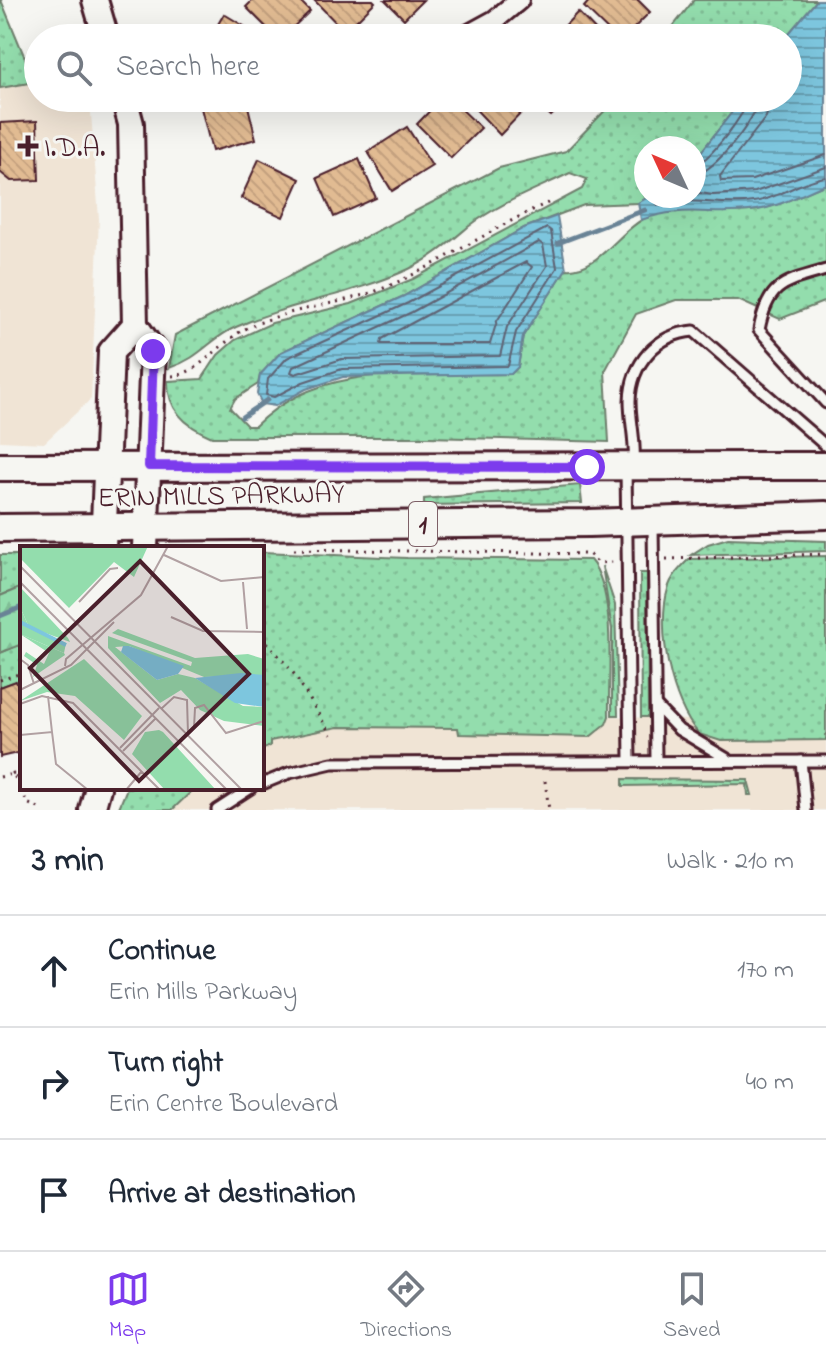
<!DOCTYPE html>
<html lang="en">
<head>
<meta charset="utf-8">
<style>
  body { margin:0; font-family:"Indie Flower",sans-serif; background:#f2f2f3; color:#1f2937 }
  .compass { position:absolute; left:634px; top:136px; width:72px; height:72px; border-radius:50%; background:#fff; box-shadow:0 8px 32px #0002; rotate:314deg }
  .stop { position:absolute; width:24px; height:24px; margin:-18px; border:6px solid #7c3aed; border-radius:50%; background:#fff }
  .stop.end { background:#7c3aed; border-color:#fff; box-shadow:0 2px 8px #0008 }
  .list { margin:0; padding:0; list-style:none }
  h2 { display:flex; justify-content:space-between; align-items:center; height:104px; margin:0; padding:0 32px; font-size:34px }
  h2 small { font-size:26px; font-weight:400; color:#747a83 }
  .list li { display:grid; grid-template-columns:52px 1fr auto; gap:24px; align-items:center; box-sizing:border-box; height:112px; padding:0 32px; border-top:2px solid #e0e1e3 }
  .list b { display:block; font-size:30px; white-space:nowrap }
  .list p { margin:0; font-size:26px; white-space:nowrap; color:#747a83 }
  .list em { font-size:26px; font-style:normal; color:#747a83 }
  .icon { flex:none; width:44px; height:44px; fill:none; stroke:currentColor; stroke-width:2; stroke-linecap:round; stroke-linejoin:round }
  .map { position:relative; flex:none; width:826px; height:810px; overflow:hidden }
  .search { position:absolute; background:#fff; box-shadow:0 8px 32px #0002; left:24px; right:24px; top:24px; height:88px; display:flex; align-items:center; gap:20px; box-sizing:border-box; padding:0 28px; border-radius:44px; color:#747a83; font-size:30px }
  .sheet { height:440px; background:#fff }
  nav { display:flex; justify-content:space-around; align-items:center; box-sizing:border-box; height:112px; border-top:2px solid #e0e1e3; background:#fff; font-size:22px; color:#747a83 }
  nav a { display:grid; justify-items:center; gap:4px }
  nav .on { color:#7c3aed }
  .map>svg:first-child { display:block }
</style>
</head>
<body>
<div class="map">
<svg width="826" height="810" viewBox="0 0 826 810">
  <defs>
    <pattern id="grass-dots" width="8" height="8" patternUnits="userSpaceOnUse" patternTransform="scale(2)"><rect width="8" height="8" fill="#93ddad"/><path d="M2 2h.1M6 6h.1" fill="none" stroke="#80bd95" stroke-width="1.8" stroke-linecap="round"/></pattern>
    <pattern id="forest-firs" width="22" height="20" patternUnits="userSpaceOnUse" patternTransform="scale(2)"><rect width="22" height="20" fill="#93ddad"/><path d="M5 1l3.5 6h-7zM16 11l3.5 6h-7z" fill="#80bd95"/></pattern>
    <pattern id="water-rules" width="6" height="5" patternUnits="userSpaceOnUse" patternTransform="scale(2)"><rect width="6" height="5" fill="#7dc6de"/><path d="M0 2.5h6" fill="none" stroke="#68a0b4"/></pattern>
    <pattern id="building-back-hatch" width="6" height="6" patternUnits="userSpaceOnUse" patternTransform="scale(2)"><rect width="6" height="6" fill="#e1bb92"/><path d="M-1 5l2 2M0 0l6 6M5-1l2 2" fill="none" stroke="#c3a07e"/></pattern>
  </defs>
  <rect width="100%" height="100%" fill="#f6f6f2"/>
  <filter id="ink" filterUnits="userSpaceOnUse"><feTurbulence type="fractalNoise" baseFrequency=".0125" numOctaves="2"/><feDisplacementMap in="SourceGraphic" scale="16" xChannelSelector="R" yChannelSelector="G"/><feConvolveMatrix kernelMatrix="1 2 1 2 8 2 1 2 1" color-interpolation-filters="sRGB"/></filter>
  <g filter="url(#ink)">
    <g fill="#f0e4d5">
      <polygon points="38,81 38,98 88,98 91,113 99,219 91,399 44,443 0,441 0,88"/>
      <polygon points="609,716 688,720 692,726 721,741 826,740 826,810 172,810 195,788 262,788 262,750 270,746 269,741 312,730 338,727 459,728 459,734 590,737 605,724"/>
    </g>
    <g fill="url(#grass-dots)" stroke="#6e7e6c" stroke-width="2">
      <polygon points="0,0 1,0 35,82 0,88"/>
      <polygon points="694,0 817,0 785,38 664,38"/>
      <path d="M617,98H743L694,161V148H646V196H650L638,203L584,205L524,228L404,296L281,352L260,375L258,384L235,399L230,408L247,426H255C322,359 424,376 511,374L518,367L523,336L566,269C596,272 618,233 642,220C676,199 719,217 757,210C780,206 804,193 826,184V301L780,319L738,300H676L636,314L605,371L609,442L428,437H212C187,427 167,410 168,381L202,379L218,355L235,340L272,323L351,304L413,279L582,189L587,179L570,173C537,189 497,204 468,227C449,243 432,258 409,269C353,295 292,302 236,327C210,338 201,358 169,368L175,335L499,168L566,151Z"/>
      <polygon points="580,485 582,503 424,505 424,499"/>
      <polygon points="728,538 826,541 826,551 691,555 708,544"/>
      <path d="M262,552L407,558L590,560C617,590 608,676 609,716L606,724L590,737L459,734L458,728L338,727L270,741V746L262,750Z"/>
      <polygon points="0,555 22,555 22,587 0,596"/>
      <path d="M826,556V740L721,741L699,734C671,704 656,628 668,589C671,577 680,568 689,559Z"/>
      <polygon points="602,566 615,605 618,715 612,715 612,629"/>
      <polygon points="640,573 647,573 648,717 641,717"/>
      <polygon points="22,644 22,697 16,681 0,687 0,653"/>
      <polygon points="623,779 748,780 752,795 748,795 747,784 623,786"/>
      <polygon points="127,788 195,788 172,810 118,810"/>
    </g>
    <polygon fill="url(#forest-firs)" stroke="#6e7e6c" stroke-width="2" points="22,587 22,644 0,653 0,596"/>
    <g fill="url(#water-rules)" stroke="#698396" stroke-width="2">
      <path d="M817,0H826V184C804,193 779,207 756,210C713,217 684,204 641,220L638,203L650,196H694V161L743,98H788V38H785Z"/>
      <polygon points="557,216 566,269 523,336 518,367 511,374 343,377 306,389 275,406 262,404 257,394 260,375 281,352 404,296 524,228"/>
    </g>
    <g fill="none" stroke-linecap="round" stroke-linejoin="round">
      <g stroke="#5e6273" stroke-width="2">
        <polyline points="771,98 766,117 720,176 721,181 752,180 826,155"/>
        <path d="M694,165C707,164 747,112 749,98"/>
        <path d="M694,175C713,174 758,117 759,98"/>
        <polyline points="694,192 713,195 755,192 826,167"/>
        <path d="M654,196L658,205C686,196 722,207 753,202C778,199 801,180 826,177"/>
        <polygon points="547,228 551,231 557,268 516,332 508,366 342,369 303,382 274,397 266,395 268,379 287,358 408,303"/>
        <polygon points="539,242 543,245 547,266 507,327 500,356 342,359 295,374 291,372 293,367 412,312"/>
        <polygon points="526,262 532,267 497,321 490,344 381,344 382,339"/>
      </g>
      <g stroke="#698396" stroke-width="5">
        <polyline points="558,243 645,210"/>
        <polyline points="242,417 267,400"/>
        <polyline points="0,616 22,607"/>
      </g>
    </g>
    <g fill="url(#building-back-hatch)" stroke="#4a1f2b" stroke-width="2">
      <polygon points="253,0 299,0 310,11 282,38 277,38 246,7"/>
      <polygon points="314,0 373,0 375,2 345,32"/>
      <polygon points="385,0 423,0 404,19"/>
      <polygon points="590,0 638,0 650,12 624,38 616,38 584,7"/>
      <polygon points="578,12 603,38 553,38"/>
      <polygon points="224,14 264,38 210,38"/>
      <polygon points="238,98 246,98 256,139 212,151 201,108"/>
      <polygon points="442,98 450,98 481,128 451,158 417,124"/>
      <polygon points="465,98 521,98 528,106 500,135"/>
      <polygon points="533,98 569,98 551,116"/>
      <polygon points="37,121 39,180 11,181 0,172 0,123"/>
      <polygon points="407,127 432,166 392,191 368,152"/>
      <polygon points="259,159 300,179 283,217 241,198"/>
      <polygon points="359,159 376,198 334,217 317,178"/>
      <polygon points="16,681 22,697 22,752 0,757 0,687"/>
    </g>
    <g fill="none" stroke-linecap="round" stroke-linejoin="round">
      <g stroke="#4a1f2b" stroke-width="15">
        <g id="lane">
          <path d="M826,270C784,282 768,283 759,330L826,403"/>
          <path d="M634,463C636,442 630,422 630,401C631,363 657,334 694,331L826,446"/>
          <polyline points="626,468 630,760"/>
          <polyline points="653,524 656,760"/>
          <polyline points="656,706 679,730 729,760"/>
          <polyline points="801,761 806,810"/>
          <polyline points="262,784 289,773 332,763 826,761"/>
          <polyline points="217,810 251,788"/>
        </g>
      </g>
      <g stroke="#4a1f2b" stroke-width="24">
        <polyline id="street" points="462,38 495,20 519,0"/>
      </g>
      <g stroke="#4a1f2b" stroke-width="30">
        <g id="secondary">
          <polyline points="95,0 106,38"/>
          <polyline points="124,98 131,124 135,325 153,351 145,548"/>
          <polyline points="103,548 111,352 135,325"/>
          <polyline points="92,810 98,788"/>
        </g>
      </g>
      <g stroke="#4a1f2b" stroke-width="32">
        <g id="primary">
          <polyline points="0,467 826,466"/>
          <polyline points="0,528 589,523 826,515"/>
        </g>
      </g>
      <g stroke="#4a1f2b" stroke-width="3" stroke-dasharray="2 6" stroke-linecap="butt">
        <path d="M172,376C198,375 222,340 247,328C289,308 334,306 376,291C434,269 492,227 550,202"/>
        <polyline points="294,549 589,554 598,563 614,562"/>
        <polyline points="666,559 826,554"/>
        <polyline points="262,636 295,675 331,735"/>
        <polyline points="0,680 22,673"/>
        <polyline points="12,774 22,767"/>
        <polyline points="0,777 12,774 20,783 27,803 43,810"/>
        <polyline points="545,781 549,810"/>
      </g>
      <use href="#lane" stroke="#f6f6f2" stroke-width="9"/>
      <use href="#street" stroke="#f6f6f2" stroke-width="18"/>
      <use href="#secondary" stroke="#f6f6f2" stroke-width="24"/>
      <use href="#primary" stroke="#f6f6f2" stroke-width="26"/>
    </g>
  </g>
  <g fill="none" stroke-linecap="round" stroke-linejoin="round" filter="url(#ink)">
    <polyline stroke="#7c3aed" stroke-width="10" points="153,351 149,466 587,467"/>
  </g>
  <path fill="#4a1f2b" stroke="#f6f6f2" stroke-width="3" d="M24 134h8v8h8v8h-8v8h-8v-8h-8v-8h8z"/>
  <g text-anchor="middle" stroke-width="6" stroke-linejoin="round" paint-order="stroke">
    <rect fill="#f6f6f2" stroke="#7e6067" stroke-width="2" x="409" y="502" width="28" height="44" rx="6"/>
    <g font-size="26" font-weight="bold" fill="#4a1f2b">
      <text x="423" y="533">1</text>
    </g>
    <g font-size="28" fill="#4a1f2b" stroke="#f6f6f2" text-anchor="start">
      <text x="44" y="156">I.D.A.</text>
    </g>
    <g font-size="28" fill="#4a1f2b" stroke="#f6f6f2">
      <text transform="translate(221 494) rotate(-1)" y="10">ERIN MILLS PARKWAY</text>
    </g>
  </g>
  <g transform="translate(20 546)">
    <rect width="244" height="244" fill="#f6f6f2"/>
    <path d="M0,0H128L114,31L94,16L49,62L0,12ZM0,41L48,92L50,96L9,81L0,61ZM98,83L175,112L228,108L244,113V129L184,131L109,100L95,101L137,134L158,128L175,132L223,160L244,161V180L204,175L180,164L161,144L140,157L88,102V90L171,120L172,116L92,87ZM0,88L44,107L45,109L13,131L17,119L4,110L6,106L24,118L29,107ZM64,113L122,170L104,194L55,150L27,146L0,155ZM139,184L143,186L196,244H145L112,208L125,186Z" fill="#93ddad"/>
    <path d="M0,61L9,81L46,97L44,107L0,88Z" fill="#93ddad"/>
    <path d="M103,100H109L164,120L158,128L137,134L101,106ZM221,127L244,129V161L215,157L175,132Z" fill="#7dc6de"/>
    <path fill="none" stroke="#7dc6de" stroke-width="4" d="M0,76L46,99"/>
    <path fill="none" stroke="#b1a0a2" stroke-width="2" d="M144,9L201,35L244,31M0,20L222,244M0,36L207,244M223,36L227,83M59,56L90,23L98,22M151,71L183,85L244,86M0,113L8,119L14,138M45,120L46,113L121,49L148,0M0,144L51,119L94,76M28,150L32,186M0,158L22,150L53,157L140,244M141,163L154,151L167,154L168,188M174,182L175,162L184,159L206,187L244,175M0,189L32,186L36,218L68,244M100,202L139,162M103,205L135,173M106,244L122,225"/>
    <path fill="#4a1f2b" fill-opacity="0.15" stroke="#4a1f2b" stroke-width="4" d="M120,15L229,128L119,235L10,122Z"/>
    <rect width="244" height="244" fill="none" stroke="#4a1f2b" stroke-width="4"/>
  </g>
</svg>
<svg class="compass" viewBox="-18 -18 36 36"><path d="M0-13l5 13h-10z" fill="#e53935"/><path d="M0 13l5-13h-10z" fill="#747a83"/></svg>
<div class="stop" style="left:587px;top:467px"></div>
<div class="stop end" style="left:153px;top:351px"></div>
<div class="search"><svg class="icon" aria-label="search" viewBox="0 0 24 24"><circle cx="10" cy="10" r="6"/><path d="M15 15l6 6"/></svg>Search here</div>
</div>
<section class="sheet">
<h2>3 min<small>Walk · 210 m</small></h2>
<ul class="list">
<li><svg class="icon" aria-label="ahead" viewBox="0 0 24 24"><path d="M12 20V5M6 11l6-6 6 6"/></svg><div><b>Continue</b><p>Erin Mills Parkway</p></div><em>170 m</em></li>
<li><svg class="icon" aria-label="right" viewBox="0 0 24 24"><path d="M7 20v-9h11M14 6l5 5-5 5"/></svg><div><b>Turn right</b><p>Erin Centre Boulevard</p></div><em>40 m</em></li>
<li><svg class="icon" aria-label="arrive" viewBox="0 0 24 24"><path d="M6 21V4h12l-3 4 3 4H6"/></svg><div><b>Arrive at destination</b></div></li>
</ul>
</section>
<nav>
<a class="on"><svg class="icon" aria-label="map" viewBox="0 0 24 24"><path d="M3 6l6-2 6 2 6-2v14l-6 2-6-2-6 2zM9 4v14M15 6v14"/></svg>Map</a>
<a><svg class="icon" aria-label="directions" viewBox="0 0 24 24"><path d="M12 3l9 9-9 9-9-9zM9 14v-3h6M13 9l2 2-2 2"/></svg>Directions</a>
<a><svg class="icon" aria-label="saved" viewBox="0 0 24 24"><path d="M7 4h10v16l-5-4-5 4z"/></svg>Saved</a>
</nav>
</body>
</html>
